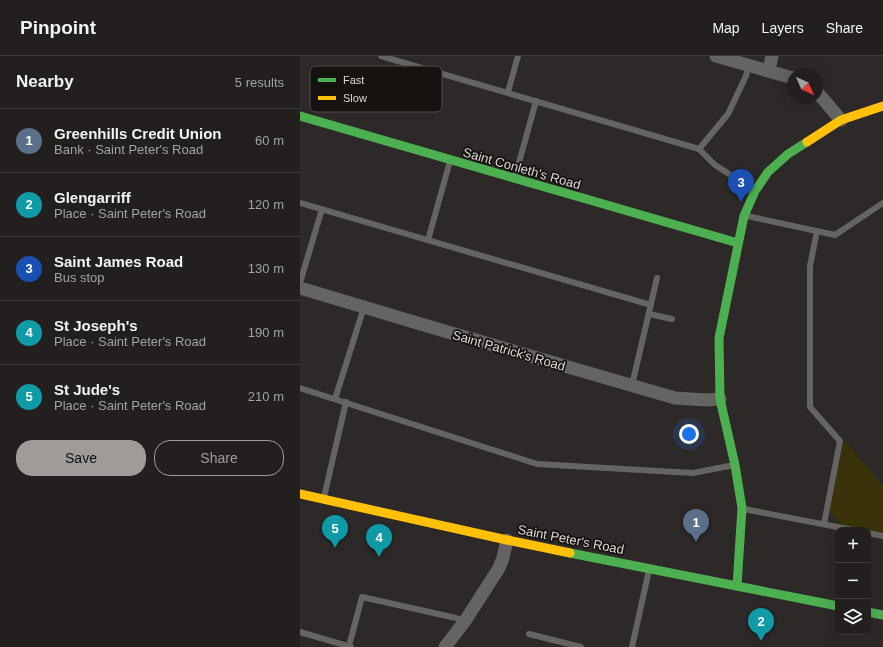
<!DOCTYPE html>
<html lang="en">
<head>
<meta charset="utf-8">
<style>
  body { margin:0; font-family:Helvetica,sans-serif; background:#2a2727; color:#f1f3f6 }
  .controls { position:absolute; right:12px; bottom:12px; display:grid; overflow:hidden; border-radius:8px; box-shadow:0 4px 16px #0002 }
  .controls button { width:36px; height:36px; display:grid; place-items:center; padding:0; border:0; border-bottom:1px solid #3f3d3c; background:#221f1e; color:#f1f3f6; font:20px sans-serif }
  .compass { position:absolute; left:487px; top:12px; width:36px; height:36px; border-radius:50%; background:#221f1e; box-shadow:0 4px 16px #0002; rotate:135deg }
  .you { position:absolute; left:389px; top:378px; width:14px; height:14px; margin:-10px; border:3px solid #fff; border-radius:50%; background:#1a73e8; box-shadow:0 0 0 6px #1a73e833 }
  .badge { display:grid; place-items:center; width:26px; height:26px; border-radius:50%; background:#9f9b99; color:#fff; font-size:13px; font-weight:700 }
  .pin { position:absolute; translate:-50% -33px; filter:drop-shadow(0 1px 2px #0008) }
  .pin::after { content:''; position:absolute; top:21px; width:14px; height:12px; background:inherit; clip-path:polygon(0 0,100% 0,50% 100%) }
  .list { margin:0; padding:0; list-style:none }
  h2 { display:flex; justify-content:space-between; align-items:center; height:52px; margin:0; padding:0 16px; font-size:17px }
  h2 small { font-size:13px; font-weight:400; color:#a2a2a4 }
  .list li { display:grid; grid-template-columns:26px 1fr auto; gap:12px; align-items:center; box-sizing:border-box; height:64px; padding:0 16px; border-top:1px solid #3f3d3c }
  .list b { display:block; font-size:15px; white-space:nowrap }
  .list p { margin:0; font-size:13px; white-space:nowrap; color:#a2a2a4 }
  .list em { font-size:13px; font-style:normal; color:#a2a2a4 }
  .actions { display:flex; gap:8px; padding:12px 16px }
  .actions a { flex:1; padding:9px 0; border:1px solid #9f9b99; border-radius:16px; text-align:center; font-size:14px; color:#9f9b99 }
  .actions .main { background:#9f9b99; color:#111 }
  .icon { flex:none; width:22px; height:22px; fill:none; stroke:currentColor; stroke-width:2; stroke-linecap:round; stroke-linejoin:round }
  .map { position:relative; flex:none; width:583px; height:591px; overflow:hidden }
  header { display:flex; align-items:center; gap:24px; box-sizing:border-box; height:56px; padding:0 20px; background:#221f1e; border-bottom:1px solid #3f3d3c }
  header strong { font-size:19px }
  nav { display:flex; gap:22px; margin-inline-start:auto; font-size:14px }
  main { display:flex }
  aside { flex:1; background:#221f1e }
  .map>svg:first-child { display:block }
</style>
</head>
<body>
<header>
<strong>Pinpoint</strong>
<nav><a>Map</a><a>Layers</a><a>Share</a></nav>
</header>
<main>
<aside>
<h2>Nearby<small>5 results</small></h2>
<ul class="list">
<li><span class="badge" style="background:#5c6f8a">1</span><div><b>Greenhills Credit Union</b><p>Bank · Saint Peter's Road</p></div><em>60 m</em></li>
<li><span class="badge" style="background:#0f9aa8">2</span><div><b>Glengarriff</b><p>Place · Saint Peter's Road</p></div><em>120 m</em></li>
<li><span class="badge" style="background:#1a4fb4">3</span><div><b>Saint James Road</b><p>Bus stop</p></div><em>130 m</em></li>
<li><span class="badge" style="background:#0f9aa8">4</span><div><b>St Joseph's</b><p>Place · Saint Peter's Road</p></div><em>190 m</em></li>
<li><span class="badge" style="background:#0f9aa8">5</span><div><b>St Jude's</b><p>Place · Saint Peter's Road</p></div><em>210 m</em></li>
</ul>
<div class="actions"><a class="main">Save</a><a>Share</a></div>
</aside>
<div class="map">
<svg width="583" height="591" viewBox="0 0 583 591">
  <rect width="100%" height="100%" fill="#2d2928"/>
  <polygon fill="#3a3309" points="544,384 583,430 583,477 540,469 529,454"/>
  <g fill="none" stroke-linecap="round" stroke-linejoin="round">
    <g stroke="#656463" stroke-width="6">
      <polyline points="81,0 399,93 415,109 454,134"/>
      <polyline points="208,36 218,0"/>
      <polyline points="399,93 428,58 446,20 449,8"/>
      <polyline points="215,121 236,45"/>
      <polyline points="0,147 351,249"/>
      <polyline points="447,160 535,179 583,147"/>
      <polyline points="517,175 510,210 510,351 540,385 524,468"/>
      <polyline points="128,184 150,105"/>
      <polyline points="0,227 22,153"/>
      <polyline points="349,258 372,263"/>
      <polyline points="332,329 357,222"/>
      <polyline points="0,332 237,408 393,417 434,409"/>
      <polyline points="35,343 64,251"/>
      <polyline points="24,441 46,346"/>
      <polyline points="444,453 553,474"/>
      <polyline points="568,477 583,480"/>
      <polyline points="0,576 51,591"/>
      <polyline points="229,578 281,591"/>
      <polyline points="49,590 62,541 156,562 165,565"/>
      <polyline points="332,591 349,514"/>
    </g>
    <g stroke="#656463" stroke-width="13">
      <polyline points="416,0 493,22"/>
      <polyline points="469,14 472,0"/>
      <polyline points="517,36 541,64"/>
      <polyline points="0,232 134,272 375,342 406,344 420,343"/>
      <polyline points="145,591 165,565 199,512 203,502 207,484"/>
    </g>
    <g stroke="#4caf50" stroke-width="9">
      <polyline points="0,60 438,187"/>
      <polyline points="270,497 538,550"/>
      <polyline points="437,530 442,452 435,409 420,343 419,282 444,160 455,135 468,116 488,98 507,86"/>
      <polyline points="568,556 583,559"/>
    </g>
    <g stroke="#ffc107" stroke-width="9">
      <polyline points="507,86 541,64 583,50"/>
      <polyline points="0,438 207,484 270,497"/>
    </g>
  </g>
  <g text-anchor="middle" stroke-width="3.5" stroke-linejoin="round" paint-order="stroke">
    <g font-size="13" fill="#ddd8d6" stroke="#151210">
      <text transform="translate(222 112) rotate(16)" y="5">Saint Conleth's Road</text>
      <text transform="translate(209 294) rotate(16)" y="5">Saint Patrick's Road</text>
      <text transform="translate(271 483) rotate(11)" y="5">Saint Peter's Road</text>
    </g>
  </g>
  <rect x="10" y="10" width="132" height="46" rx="6" fill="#151210" stroke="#514d4b" stroke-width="1"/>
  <rect x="18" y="22" width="18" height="4" fill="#4caf50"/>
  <rect x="18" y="40" width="18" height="4" fill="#ffc107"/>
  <g font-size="11" fill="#ddd8d6">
    <text x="43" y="28">Fast</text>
    <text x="43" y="46">Slow</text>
  </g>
</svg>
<div class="controls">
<button>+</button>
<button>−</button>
<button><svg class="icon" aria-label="layers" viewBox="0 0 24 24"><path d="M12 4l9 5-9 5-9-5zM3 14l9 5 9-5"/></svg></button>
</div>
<svg class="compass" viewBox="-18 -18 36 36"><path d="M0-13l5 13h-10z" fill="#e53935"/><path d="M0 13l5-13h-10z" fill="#a2a2a4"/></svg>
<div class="you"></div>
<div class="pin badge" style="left:396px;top:486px;background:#5c6f8a">1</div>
<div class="pin badge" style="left:461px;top:585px;background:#0f9aa8">2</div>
<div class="pin badge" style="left:441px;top:146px;background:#1a4fb4">3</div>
<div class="pin badge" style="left:79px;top:501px;background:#0f9aa8">4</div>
<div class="pin badge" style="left:35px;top:492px;background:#0f9aa8">5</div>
</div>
</main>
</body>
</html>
